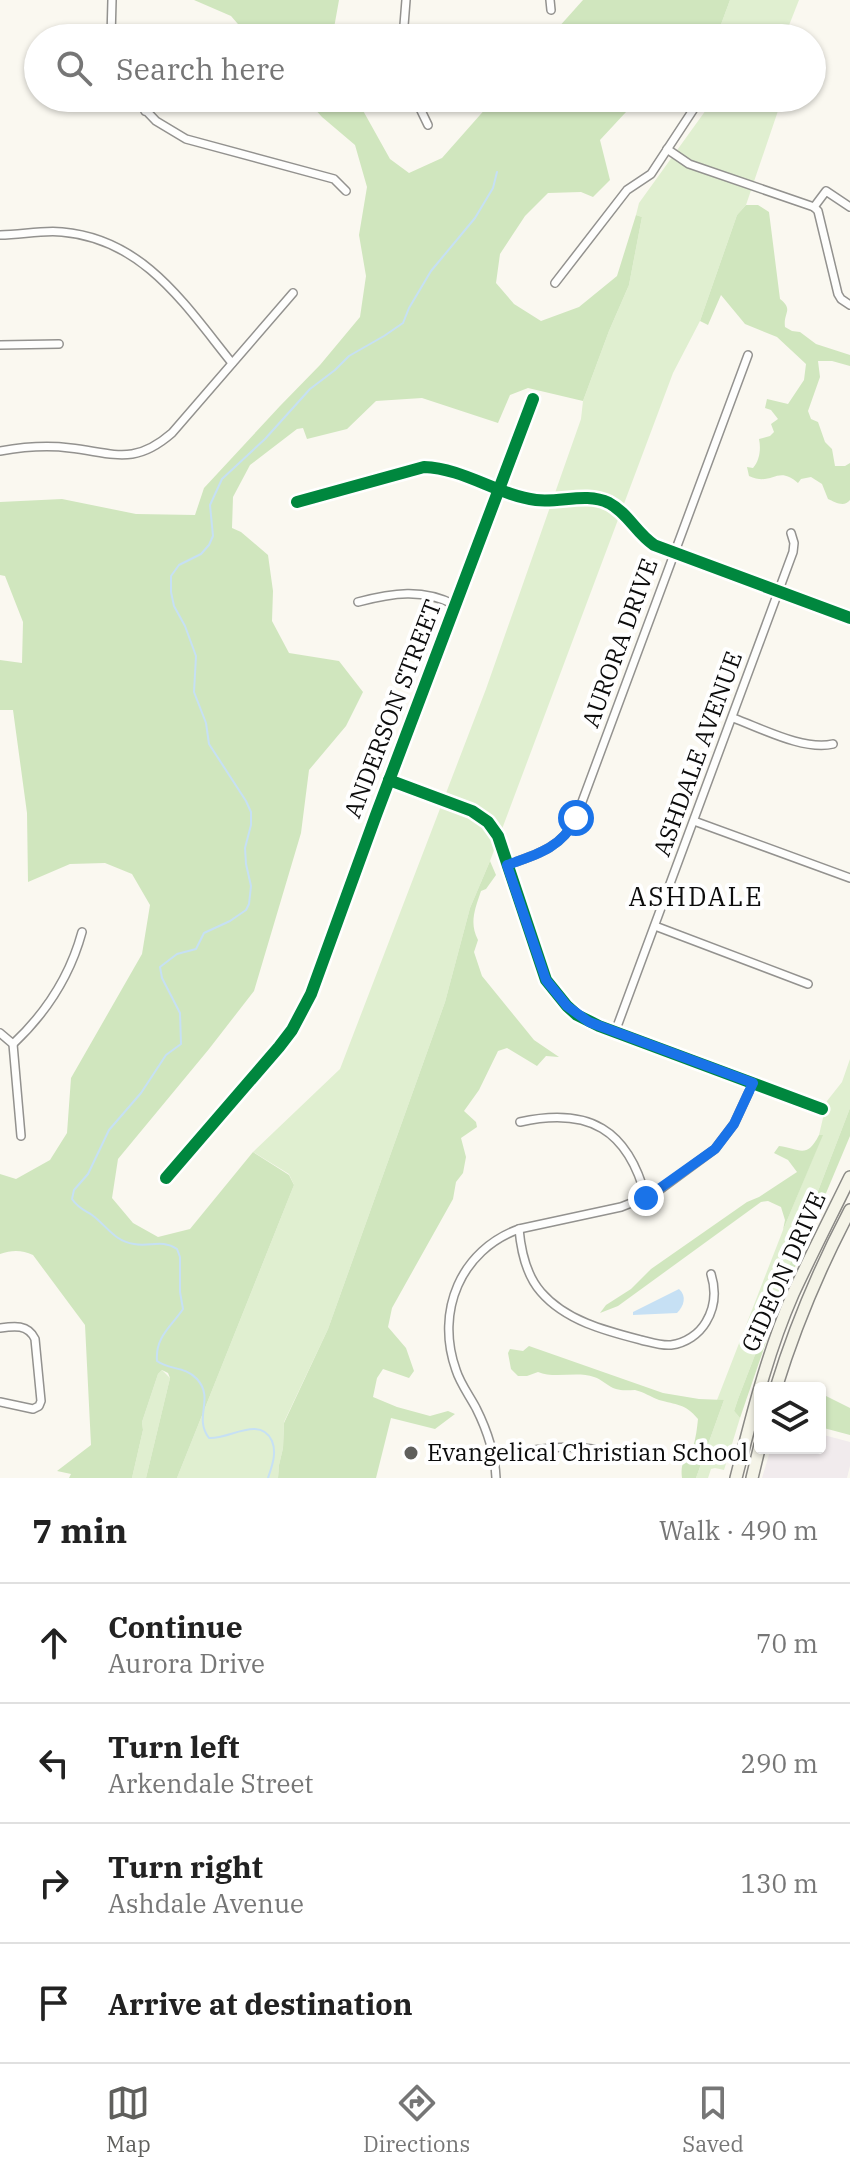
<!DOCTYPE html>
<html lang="en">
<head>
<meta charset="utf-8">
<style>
  body { margin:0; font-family:"IBM Plex Serif",serif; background:#f6f6f6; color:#222 }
  .controls { position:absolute; right:24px; bottom:24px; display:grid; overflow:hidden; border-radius:8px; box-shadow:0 2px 6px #0004 }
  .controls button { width:72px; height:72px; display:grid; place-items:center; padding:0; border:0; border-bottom:2px solid #e0e0e0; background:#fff; color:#222; font:40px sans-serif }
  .stop { position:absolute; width:24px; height:24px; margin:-18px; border:6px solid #1a73e8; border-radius:50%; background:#fff }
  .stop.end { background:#1a73e8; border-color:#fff; box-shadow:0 2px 8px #0008 }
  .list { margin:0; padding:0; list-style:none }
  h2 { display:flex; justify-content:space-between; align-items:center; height:104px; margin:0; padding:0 32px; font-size:34px }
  h2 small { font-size:26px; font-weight:400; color:#767676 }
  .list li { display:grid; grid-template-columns:52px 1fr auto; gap:24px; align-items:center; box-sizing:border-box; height:120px; padding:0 32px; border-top:2px solid #e0e0e0 }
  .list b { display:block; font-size:30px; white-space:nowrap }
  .list p { margin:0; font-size:26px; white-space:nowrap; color:#767676 }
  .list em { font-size:26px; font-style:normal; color:#767676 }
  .icon { flex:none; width:44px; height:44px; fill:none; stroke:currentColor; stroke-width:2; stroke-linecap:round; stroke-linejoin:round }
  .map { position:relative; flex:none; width:850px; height:1478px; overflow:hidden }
  .search { position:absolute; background:#fff; box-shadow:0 2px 6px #0004; left:24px; right:24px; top:24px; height:88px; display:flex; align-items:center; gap:20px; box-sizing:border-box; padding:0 28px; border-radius:44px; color:#767676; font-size:30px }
  .sheet { height:584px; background:#fff }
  nav { display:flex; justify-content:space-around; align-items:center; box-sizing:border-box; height:112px; border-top:2px solid #e0e0e0; background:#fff; font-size:22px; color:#767676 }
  nav a { display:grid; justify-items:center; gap:4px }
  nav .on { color:#5f5f5c }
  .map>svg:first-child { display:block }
</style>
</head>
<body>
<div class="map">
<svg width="850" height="1478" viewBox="0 0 850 1478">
  <rect width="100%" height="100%" fill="#faf8f0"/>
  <polygon fill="#f1ebed" points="820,1434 850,1442 850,1466 847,1478 762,1478 771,1448 820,1448"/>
  <g fill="#e0efd0">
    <polygon points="730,0 799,0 784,38 716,38"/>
    <path d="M704,98H810C803,104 793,100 784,98L780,105L746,205L737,215L700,321L673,373L490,861L470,908L445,1002L328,1329L284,1422L283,1448L279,1465L278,1478H177L294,1185L289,1174L253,1152L340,1069L486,689L581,419L583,401L609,331L629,285L642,217L636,215L639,203L711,103Z"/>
    <polygon points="850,1059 850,1108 738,1399 734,1411 740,1418 724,1470 715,1468 711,1469 708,1478 696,1478 724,1400 717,1400 783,1230 822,1136 819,1135 827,1101 842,1082"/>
    <polygon points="162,1370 170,1378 146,1478 132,1478 143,1430 142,1422 158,1374"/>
  </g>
  <g fill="#d0e6be">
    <polygon points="194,0 339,0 334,28 337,38 250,38 231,16"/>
    <polygon points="583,0 730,0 716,38 549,38"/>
    <path d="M305,98H356L390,159L409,173L442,158L495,98H639L600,140L610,180L593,197L581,192L548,193L525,216L500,254L496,283L514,304L541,321L579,307L617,276L636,215L642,217L629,285L609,331L583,401L528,388L510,395L498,423L422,398L376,401L347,429L307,439L303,428L297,429L250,465L233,497L232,528L241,532L268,555L273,591L272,621L289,653L339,661L363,692L346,726L309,770L301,833L254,991L209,1049L118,1159L112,1198L133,1223L158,1237L190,1229L253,1152L289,1175L294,1185L177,1478H146L170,1378L168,1373L162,1370L158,1374L142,1422L143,1430L132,1478H69L71,1474L57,1471L91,1445L85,1325L33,1255C22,1250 12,1250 0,1254V1174L16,1179L50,1160L67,1133L71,1078L142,954L150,905L132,874L105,863L70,864L28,882L27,813L13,710H0V660L22,663L23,622L5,576L0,575V502L62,499L136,514L195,515L204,488L280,406L320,365L360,317L366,276L359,235L367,187L355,145L322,117Z"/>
    <path d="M746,205H758L769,212L780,299C794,310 783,312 785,327L792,331L800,332L816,344L850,355V366L832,361H818L820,377L808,411L811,419L818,422L825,442L832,449L835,466H845L850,463V500C844,508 835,502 828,499L822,484L811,477L801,479L798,483C777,464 773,487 749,476L747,467L753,468C760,460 761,448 759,439L770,436L774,432L771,424L778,419L771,410L765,408L767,399L788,404L804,380L806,364L777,337L745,324L721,295L708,325L700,321L737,215Z"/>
    <path d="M490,861L496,875L486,889L481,891C475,909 469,923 478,940L474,952L482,976L534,1040L559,1057L546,1056L537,1066L507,1048L498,1051L479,1090L464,1111L476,1122L477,1127L461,1138L466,1157L463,1173L456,1182L453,1199L392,1308L388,1327L406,1348L414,1371L409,1378L383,1369L377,1378L373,1397L397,1407L430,1416L448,1411L455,1414L435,1429L391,1418L376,1478H278L279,1465L283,1448L284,1423L328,1329L445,1002L470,908Z"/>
    <polygon points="850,1108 850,1136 777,1310 740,1418 734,1411 738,1399"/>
    <path d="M819,1135H823L783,1230L785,1220L781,1207L768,1201L761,1202L618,1306L600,1313L606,1305L631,1289L651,1269L747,1202L759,1197L797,1172L788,1160L774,1153L779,1146C800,1149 807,1159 819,1135Z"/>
    <path d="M529,1346L663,1393L699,1399L724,1400L696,1478H682C680,1457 688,1463 693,1447C696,1438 697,1428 698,1419C685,1403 676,1405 659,1400C651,1397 644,1392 635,1390C629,1390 622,1391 616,1389C608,1387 602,1379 594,1377C577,1371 554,1379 538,1372L527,1376H518L511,1369L508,1353L510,1349L523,1351Z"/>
    <polygon points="820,1393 850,1408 850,1435 820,1427"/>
  </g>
  <path fill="#c6e0f4" d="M679,1289C687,1296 684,1306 677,1313L633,1315V1312Z"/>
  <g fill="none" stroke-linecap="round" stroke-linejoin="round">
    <path stroke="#c6e0f4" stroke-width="2" d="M268,1478C272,1466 277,1453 272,1441C260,1415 228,1440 209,1438C193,1417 215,1399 197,1379C185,1366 169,1370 157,1361C155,1337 171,1327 183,1309L180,1292V1257L177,1249C162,1239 150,1247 134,1244C114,1241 107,1226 92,1215C84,1210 78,1208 72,1199L74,1190L88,1174L109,1130L141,1093L166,1055L181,1044L180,1013L162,978L160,967L177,954L196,949L204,933L230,921L246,910L249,904L251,886L246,864L245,848L251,825V812L246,801L209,744L206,723L194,692L196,656L185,626L174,606L171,592V576L179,565L201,554L209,545L213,536L210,505L222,479L265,439L310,389L335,370L349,356L384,336L403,323L409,308L431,271L475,218L493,188L497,172"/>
    <g stroke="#93928f" stroke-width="10">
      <g id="street">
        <polyline points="550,0 551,10"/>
        <polyline points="111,38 112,0"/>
        <polyline points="403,38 406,0"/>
        <polyline points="134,98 156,121 186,139 334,179 346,191"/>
        <polyline points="415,98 428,125"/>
        <polyline points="145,111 159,98"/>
        <polyline points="667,149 689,164 814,207"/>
        <polyline points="814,207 818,211 838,294 841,299 850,305"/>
        <polyline points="814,207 826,191 850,207"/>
        <path d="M0,235C21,235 41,230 62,232C144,239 185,305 232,363"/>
        <polyline points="555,283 627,190 651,174 695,107"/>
        <polyline points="0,345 59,344"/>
        <path d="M0,451C23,447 46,445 70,448C114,453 134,466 172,433L293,293"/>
        <path d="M297,502L424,467C463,468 498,495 536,500C561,503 586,492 609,503C628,513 636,533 654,545L850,618"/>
        <path d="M358,602C392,593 423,588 455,605"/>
        <path d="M733,718C761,728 804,751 833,744"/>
        <polyline points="389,780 472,811 488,822 498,836 546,980 567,1006 577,1015 599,1026 822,1109"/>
        <polyline points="694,821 850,878"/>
        <path d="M507,865C536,855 562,848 576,818L748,355"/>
        <polyline points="655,926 808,984"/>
        <polyline points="615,1032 793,552 794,543 791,533"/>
        <polyline points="0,1033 13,1044 21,1136"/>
        <path d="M13,1044C46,1013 70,976 82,932"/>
        <path d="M520,1122C589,1107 628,1129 646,1198"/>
        <polyline points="166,1178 279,1047 292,1030 311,994 376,815 533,399"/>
        <path d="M519,1229C521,1251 526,1275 541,1292C566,1321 606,1331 641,1340C650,1342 661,1346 671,1345C686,1343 699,1334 706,1322C715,1307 716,1290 711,1274"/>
        <path d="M0,1328C14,1326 28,1324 35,1339L41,1401L39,1406L33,1409L0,1402"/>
        <path d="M494,1458C538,1447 583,1441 626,1457"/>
        <path d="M496,1478C495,1453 487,1430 476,1408C469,1395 460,1383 456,1370C435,1311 461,1250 519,1229L621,1207L654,1194L715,1149L734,1124L753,1083"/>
      </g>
    </g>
    <g stroke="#8a8985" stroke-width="14">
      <g id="secondary">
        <path d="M776,1388C795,1326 820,1267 850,1210"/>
        <path d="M736,1478C752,1416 767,1353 793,1294C811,1255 831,1216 850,1177"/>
        <polyline points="752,1478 760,1445"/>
      </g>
    </g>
    <use href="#street" stroke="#fefefd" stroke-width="7"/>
    <use href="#secondary" stroke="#f5f4e8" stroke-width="11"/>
    <g stroke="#fff" stroke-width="17">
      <g id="cycleway">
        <path d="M297,502L424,467C463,468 498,495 536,500C561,503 586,492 609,503C628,513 636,533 654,545L850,618"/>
        <polyline points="389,780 472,811 488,822 498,836 546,980 567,1006 577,1015 599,1026 822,1109"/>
        <polyline points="166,1178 279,1047 292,1030 311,994 376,815 533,399"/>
      </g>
    </g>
    <use href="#cycleway" stroke="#00873e" stroke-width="12"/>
  </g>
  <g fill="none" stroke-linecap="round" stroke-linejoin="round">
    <path stroke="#1a73e8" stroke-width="10" d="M576,818C562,848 536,855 507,865L546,980L567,1006L589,1022L753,1083L734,1124L715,1149L646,1198"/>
  </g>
  <circle fill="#5f5f5c" stroke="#fff" stroke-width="3" cx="411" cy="1453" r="8"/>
  <g text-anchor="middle" stroke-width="8" stroke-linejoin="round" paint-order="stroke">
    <g font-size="24" fill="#0c0c0c" stroke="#fff">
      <text transform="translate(620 643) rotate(-70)" y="8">AURORA DRIVE</text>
      <text transform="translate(393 709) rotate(-69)" y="8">ANDERSON STREET</text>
      <text transform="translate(698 754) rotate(-70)" y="8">ASHDALE AVENUE</text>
      <text transform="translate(784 1272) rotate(-66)" y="8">GIDEON DRIVE</text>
    </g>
    <g font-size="24" fill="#0c0c0c" stroke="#fff" text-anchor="start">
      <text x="427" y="1461">Evangelical Christian School</text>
    </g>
    <g font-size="26" letter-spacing="2" fill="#0c0c0c" stroke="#fff">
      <text x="696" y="906">ASHDALE</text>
    </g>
  </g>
</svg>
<div class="controls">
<button><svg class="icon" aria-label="layers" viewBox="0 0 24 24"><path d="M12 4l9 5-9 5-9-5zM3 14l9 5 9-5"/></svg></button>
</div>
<div class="stop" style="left:576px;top:818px"></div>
<div class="stop end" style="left:646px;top:1198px"></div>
<div class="search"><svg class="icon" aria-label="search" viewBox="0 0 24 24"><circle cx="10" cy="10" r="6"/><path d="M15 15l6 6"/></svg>Search here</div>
</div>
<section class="sheet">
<h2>7 min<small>Walk · 490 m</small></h2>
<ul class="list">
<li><svg class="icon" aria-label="ahead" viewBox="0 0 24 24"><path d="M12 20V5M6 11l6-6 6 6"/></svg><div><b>Continue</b><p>Aurora Drive</p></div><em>70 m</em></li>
<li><svg class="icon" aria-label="left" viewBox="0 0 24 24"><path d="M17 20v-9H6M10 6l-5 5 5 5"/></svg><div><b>Turn left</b><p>Arkendale Street</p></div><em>290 m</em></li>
<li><svg class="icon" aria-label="right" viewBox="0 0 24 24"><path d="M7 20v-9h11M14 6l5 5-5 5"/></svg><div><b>Turn right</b><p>Ashdale Avenue</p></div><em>130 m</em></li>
<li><svg class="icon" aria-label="arrive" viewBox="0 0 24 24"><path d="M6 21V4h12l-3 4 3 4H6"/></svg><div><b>Arrive at destination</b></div></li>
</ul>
</section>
<nav>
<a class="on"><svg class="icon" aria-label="map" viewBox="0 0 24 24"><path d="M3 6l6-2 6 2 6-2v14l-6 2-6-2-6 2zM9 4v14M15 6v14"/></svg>Map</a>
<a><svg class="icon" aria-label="directions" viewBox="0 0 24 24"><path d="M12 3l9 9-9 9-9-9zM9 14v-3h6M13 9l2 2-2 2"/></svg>Directions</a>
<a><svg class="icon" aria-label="saved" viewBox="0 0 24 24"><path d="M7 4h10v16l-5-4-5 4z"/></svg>Saved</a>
</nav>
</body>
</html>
